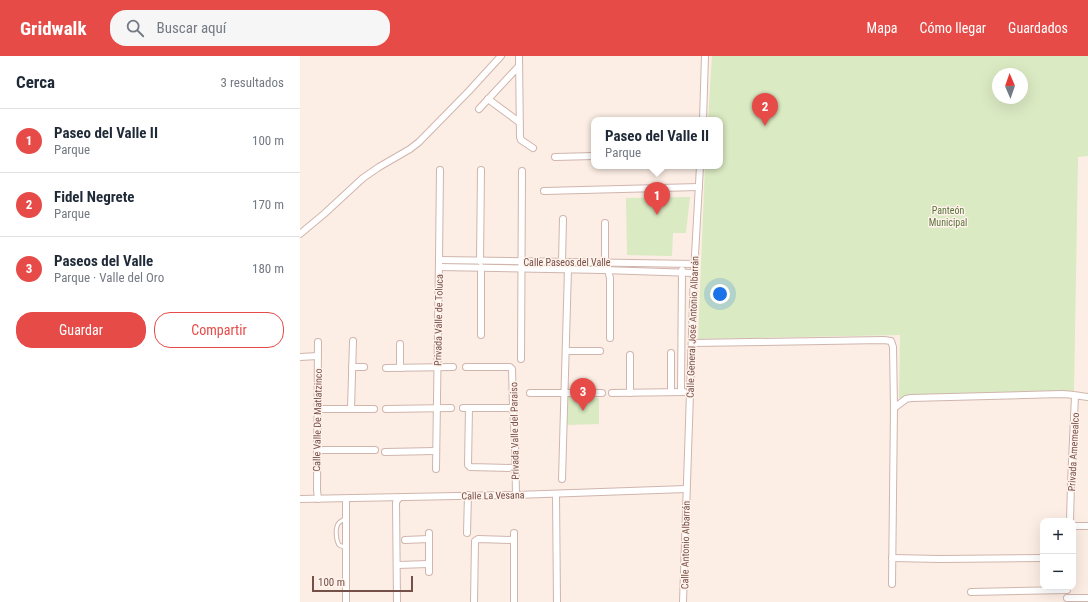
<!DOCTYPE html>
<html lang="es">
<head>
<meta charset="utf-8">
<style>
  body { margin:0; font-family:"Roboto Condensed",sans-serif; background:#f6f6f7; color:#1f2937 }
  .controls { position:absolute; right:12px; bottom:12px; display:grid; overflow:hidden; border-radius:8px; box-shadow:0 4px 16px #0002 }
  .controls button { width:36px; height:36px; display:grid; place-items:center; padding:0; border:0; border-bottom:1px solid #e0e1e3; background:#fff; color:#1f2937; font:20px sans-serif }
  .compass { position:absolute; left:692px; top:12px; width:36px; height:36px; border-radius:50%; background:#fff; box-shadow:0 4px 16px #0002; rotate:358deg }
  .scale { position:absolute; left:12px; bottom:10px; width:101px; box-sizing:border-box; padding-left:4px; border:2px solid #755049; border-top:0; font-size:11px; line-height:14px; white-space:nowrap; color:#755049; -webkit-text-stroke:3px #fff2ea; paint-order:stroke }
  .you { position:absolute; left:420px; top:238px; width:14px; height:14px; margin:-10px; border:3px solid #fff; border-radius:50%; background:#1a73e8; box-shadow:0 0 0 6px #1a73e833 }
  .badge { display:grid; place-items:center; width:26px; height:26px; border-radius:50%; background:#e74b48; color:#fff; font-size:13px; font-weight:700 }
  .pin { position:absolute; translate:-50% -33px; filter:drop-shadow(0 1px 2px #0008) }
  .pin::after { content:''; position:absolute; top:21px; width:14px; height:12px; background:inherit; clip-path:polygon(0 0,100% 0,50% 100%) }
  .popup { position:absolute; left:291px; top:61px; width:132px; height:52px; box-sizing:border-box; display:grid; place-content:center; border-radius:8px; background:#fff; filter:drop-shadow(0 1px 3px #0005); font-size:13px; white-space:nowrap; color:#747a83 }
  .popup b { font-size:15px; color:#1f2937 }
  .popup::after { content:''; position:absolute; left:50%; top:100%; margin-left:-8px; border:8px solid transparent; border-top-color:#fff }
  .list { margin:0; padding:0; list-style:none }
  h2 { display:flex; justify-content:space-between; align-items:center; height:52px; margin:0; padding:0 16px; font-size:17px }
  h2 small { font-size:13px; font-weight:400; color:#747a83 }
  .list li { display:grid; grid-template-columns:26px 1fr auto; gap:12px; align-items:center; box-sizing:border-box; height:64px; padding:0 16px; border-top:1px solid #e0e1e3 }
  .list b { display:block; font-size:15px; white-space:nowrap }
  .list p { margin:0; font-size:13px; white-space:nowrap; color:#747a83 }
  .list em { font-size:13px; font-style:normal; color:#747a83 }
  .actions { display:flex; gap:8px; padding:12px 16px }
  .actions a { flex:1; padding:9px 0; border:1px solid #e74b48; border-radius:16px; text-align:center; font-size:14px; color:#e74b48 }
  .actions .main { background:#e74b48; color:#fff }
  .icon { flex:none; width:22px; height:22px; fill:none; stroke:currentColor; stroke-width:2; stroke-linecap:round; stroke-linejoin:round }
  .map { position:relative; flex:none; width:788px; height:546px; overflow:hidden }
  header { display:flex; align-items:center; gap:24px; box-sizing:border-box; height:56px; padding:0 20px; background:#e74b48; color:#fff }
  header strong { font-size:19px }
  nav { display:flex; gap:22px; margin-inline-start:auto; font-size:14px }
  .search { width:280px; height:36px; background:#f6f6f7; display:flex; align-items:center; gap:10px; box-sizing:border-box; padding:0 14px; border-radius:16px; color:#747a83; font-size:15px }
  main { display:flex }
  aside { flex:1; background:#fff }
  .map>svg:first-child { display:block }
</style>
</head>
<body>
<header>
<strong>Gridwalk</strong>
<div class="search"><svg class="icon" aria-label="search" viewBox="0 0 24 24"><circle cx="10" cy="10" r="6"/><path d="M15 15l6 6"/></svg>Buscar aquí</div>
<nav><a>Mapa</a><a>Cómo llegar</a><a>Guardados</a></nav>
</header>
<main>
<aside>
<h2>Cerca<small>3 resultados</small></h2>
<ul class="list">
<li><span class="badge">1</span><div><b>Paseo del Valle II</b><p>Parque</p></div><em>100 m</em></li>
<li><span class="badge">2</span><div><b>Fidel Negrete</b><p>Parque</p></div><em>170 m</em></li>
<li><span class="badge">3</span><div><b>Paseos del Valle</b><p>Parque · Valle del Oro</p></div><em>180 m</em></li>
</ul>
<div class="actions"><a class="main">Guardar</a><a>Compartir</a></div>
</aside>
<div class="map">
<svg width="788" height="546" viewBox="0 0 788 546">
  <rect width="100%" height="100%" fill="#fceee4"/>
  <g fill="#daeac2" fill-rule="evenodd">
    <path d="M412,0H788V100L778,101L774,336L599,342L600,279L398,283L405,110H420V64H408ZM698,18H722V42H698Z"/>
    <polygon points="390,141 386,177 373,177 372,200 327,199 326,142"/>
    <polygon points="268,341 299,342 299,368 267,369"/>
  </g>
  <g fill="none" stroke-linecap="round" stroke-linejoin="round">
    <g stroke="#d0b5ad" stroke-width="5">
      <path id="lane" d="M46,492L39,489C36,484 35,473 38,468C40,465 43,464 46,462"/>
    </g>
    <g stroke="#d0b5ad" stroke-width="8">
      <g id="street">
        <polyline points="219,0 220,81 221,84 233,92"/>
        <polyline points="188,43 219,66"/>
        <polyline points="179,53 219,10"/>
        <polyline points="403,64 405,0"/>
        <polyline points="255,101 294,100"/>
        <polyline points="244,135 399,131"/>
        <polyline points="305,167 305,202 310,222 310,282"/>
        <polyline points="0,178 24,158 63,122 79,111 110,93 119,86 169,35 201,0"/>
        <polyline points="139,204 395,208"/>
        <polyline points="180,205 181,114"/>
        <polyline points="262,206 263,163"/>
        <polyline points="139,211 303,214 394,217"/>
        <polyline points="181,279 181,211"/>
        <polyline points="392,287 584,284 591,285 593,291 594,352 592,528"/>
        <polyline points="100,288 100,312"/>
        <polyline points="266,295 300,295"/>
        <polyline points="371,297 371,336"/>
        <polyline points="0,301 18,300"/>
        <polyline points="221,303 222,115"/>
        <polyline points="52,311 64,311"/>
        <polyline points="166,311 210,311 212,313 213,352 215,385 216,439"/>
        <polyline points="86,312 153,311"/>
        <polyline points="381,336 382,214"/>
        <polyline points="230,337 302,337"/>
        <polyline points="312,337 384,336"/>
        <polyline points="330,337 330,299"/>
        <polyline points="163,352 213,352"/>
        <polyline points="169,352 168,409 170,411 215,412"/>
        <path d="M594,352L606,343L611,342L762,338C771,338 779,340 788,341"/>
        <polyline points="18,353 74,353"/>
        <polyline points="51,353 53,285"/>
        <polyline points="86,353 151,352"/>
        <polyline points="17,394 75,394"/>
        <polyline points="85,396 135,395"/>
        <polyline points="136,413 139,204 140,114"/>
        <polyline points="262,423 268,213"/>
        <polyline points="256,438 257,546"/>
        <polyline points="0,443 216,439 386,433"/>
        <polyline points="18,443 17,434 18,286"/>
        <polyline points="770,465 771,427 775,340"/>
        <polyline points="773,470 788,470"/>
        <polyline points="129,477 129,516"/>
        <polyline points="167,477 168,439"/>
        <polyline points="214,477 214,546"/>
        <polyline points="105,484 129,483"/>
        <polyline points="592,502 640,503 743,502"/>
        <polyline points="97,509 129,508"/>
        <polyline points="671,536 767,534"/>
        <polyline points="767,542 788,542"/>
        <polyline points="46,546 46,443"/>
        <polyline points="97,546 96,446 99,442"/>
        <polyline points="174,546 175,485 178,483 214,484"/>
        <polyline points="383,546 394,217 400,110"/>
      </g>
    </g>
    <use href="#lane" stroke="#fff" stroke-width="3"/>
    <use href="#street" stroke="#fff" stroke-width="6"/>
  </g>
  <g text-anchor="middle" stroke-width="3" stroke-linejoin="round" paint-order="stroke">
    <g font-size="10" fill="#59753e" stroke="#fff2ea">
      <text x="648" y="158">Panteón<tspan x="648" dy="12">Municipal</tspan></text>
    </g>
    <g font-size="10" fill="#755049" stroke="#fff2ea">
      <text x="267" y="210">Calle Paseos del Valle</text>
      <text transform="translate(138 264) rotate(-89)" y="4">Privada Valle de Toluca</text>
      <text transform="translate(392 271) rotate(-88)" y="4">Calle General José Antonio Albarrán</text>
      <text transform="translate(17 364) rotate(-89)" y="4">Calle Valle De Matlatzinco</text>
      <text transform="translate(214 375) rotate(-91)" y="4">Privada Valle del Paraíso</text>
      <text transform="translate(773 396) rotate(-87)" y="4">Privada Amemealco</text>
      <text transform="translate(193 439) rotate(-1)" y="4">Calle La Vesana</text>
      <text transform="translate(385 489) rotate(-89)" y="4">Calle Antonio Albarrán</text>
    </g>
  </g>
</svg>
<div class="controls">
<button>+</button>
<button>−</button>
</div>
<svg class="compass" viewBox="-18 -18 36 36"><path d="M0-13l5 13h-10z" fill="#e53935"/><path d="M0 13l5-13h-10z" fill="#747a83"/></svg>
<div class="scale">100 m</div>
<div class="you"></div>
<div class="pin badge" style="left:357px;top:159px">1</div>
<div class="popup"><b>Paseo del Valle II</b>Parque</div>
<div class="pin badge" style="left:465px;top:70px">2</div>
<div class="pin badge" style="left:283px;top:355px">3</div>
</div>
</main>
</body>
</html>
